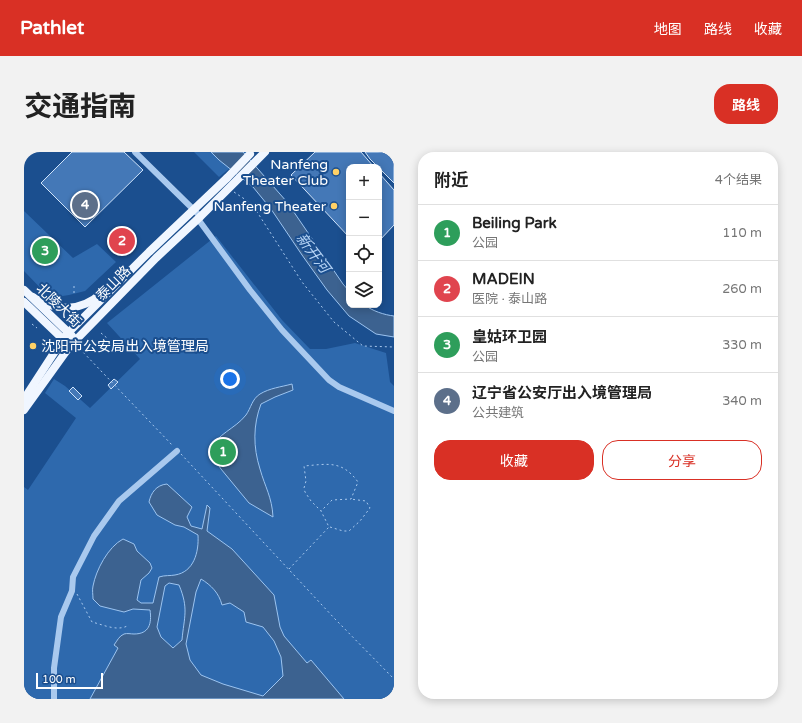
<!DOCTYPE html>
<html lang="zh">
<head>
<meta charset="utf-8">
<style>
  body { margin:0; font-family:"Varela Round","Noto Sans SC",sans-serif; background:#f2f2f2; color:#222 }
  .controls { position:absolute; right:12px; top:12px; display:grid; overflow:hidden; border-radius:8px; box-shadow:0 2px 10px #0003 }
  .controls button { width:36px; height:36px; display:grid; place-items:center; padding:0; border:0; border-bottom:1px solid #e0e0e0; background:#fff; color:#222; font:20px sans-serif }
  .scale { position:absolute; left:12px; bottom:10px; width:67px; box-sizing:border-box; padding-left:4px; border:2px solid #fff; border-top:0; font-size:11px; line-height:14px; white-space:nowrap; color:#fff; -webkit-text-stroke:3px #1b4f8f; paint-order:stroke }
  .you { position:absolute; left:206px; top:227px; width:14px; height:14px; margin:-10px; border:3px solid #fff; border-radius:50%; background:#1a73e8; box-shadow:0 0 0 6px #1a73e833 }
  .badge { display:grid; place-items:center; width:26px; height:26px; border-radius:50%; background:#d93025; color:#fff; font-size:13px; font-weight:700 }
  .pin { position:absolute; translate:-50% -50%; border:2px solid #fff; box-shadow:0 1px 4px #0006 }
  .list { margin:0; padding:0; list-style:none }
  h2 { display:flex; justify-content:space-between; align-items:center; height:52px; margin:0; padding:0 16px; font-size:17px }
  h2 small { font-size:13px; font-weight:400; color:#767676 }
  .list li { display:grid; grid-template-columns:26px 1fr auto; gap:12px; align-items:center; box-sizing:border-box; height:56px; padding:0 16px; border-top:1px solid #e0e0e0 }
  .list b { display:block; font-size:15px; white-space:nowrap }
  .list p { margin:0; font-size:13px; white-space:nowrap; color:#767676 }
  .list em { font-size:13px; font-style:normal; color:#767676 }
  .actions { display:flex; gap:8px; padding:12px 16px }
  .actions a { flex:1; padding:9px 0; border:1px solid #d93025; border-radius:16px; text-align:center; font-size:14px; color:#d93025 }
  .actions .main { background:#d93025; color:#fff }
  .icon { flex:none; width:22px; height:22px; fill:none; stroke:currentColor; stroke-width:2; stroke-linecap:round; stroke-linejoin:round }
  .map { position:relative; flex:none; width:370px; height:547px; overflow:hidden; border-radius:16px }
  header { display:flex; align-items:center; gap:24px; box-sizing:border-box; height:56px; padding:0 20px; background:#d93025; color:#fff }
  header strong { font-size:19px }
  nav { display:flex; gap:22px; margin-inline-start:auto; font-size:14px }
  .intro { display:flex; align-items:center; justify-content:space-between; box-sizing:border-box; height:96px; padding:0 24px }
  h1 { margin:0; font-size:28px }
  .button { padding:10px 18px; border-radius:16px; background:#d93025; color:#fff; font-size:14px; font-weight:700 }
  main { display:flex; gap:24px; padding:0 24px }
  aside { flex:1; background:#fff; border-radius:16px; box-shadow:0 2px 10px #0003 }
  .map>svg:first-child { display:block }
</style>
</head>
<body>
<header>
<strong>Pathlet</strong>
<nav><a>地图</a><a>路线</a><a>收藏</a></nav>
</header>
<div class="intro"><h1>交通指南</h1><a class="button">路线</a></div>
<main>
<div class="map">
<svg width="370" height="547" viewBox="0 0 370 547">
  <rect width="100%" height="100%" fill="#1b4f8f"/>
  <g fill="#2e69ad">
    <polygon points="170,0 226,0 195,25"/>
    <polygon points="0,59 49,106 73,92 92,110 61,139 45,143 26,146 0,119"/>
    <polygon points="192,84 258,168 286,197 302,197 331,191 362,201 366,230 370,234 370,547 0,547 0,335 4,338 52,266 21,241 30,227 41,234 66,256 116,207 83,171"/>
  </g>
  <g fill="#3c6290" stroke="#9cc4f0" fill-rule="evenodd">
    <path d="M187,0H219L263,50L319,132L325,139V153H341C348,159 361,163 370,164V185L352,182L325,164L303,138L278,103L247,57L229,35L195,8Z"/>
    <path d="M268,232L269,238L251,245L237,252C229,273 229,295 236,317C241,335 248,345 249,365L225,351L197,317L185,299C194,281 211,277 222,263C227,256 228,247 236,242C246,236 257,235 268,232Z"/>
    <path d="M143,332L168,355L163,365L167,374L178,377L183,353L186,356L183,379L208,397L250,443L256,475L260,484L283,511L287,508L320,547H66L94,496L90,493C93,489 95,484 100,482C103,481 107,482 110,482C125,482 128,472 126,458L109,457L100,460L76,454L69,447C69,443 68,438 69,434C72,418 84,395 99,387L110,392L113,399L126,411L128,416L125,421L117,428L113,448L117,451H129L135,425C141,423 146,424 151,423C170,420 175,400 174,383L160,375L151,373L133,363L125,350C127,341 132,333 143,332ZM177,427C187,433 195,441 198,453L206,451L220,460L222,470L239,475L250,489L257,505L259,524L239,544L199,532L177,523L166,508L162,492L172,440ZM145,431L155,433C165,457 160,465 158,488L149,496L137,485L133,475L141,434Z"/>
  </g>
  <g fill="#4478b7" stroke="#cfe3fa">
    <polygon points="48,0 100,0 119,18 61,75 17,31"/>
    <polygon points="291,0 337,0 350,15 325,15 325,85 267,23"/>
    <polygon points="341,0 370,0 370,31 346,7"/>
    <polygon points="355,21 370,38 370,73 355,89"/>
    <polygon points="93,188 102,197 98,201 89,193"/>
    <polygon points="90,227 94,230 87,237 84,233"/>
    <polygon points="49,235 58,244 54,248 45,239"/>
  </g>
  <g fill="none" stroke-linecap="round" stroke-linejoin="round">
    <g stroke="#a9c9ee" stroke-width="1" stroke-dasharray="2 3" stroke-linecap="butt">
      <polyline points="210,40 228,52 278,130 310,170 339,194 370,195"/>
      <polyline points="50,141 50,134"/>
      <polyline points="8,172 13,176"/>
      <polyline points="77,181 83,186"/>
      <polyline points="56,197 149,294"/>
      <polyline points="157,302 311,467 370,527"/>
      <polyline points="306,375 319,379 325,379 336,369 346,356 342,349 326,347"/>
      <path d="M265,417L305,375L297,359L287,349L281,340L280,336L282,329L280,314C304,312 318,308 334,330L327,347L308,348L297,359"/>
      <path d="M53,442L68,470C80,473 94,480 105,473"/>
    </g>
    <g stroke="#a9c9ee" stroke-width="6">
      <polyline points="111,0 173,61"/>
      <polyline points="174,67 226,138 258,178 305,228 315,235 370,259"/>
      <polyline points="30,547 30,516 37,465 48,439 49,425 70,384 95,349 153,299"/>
    </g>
    <g stroke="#f0f6ff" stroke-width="8">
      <polyline points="0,138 48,184"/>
      <path d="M9,145C32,160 57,160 78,141"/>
      <polyline points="0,150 42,190"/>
      <polyline points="0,247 39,187 44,181 125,100 203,26"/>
      <polyline points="0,258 46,194 132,106 177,64 241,0"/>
    </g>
    <polyline stroke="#f0f6ff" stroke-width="8" points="203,26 226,2"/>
  </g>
  <g fill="#ffd166" stroke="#1b4f8f" stroke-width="1.5">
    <circle cx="312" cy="20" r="4"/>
    <circle cx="310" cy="54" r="4"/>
    <circle cx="9" cy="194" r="4"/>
  </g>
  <g text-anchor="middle" stroke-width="4" stroke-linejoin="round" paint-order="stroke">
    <g font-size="14" fill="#fff" stroke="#1b4f8f" text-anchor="end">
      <text x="304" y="17">Nanfeng<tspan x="304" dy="16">Theater Club</tspan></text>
      <text x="302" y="59">Nanfeng Theater</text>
      <text x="17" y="199" text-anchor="start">沈阳市公安局出入境管理局</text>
    </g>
    <g font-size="14" fill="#fff" stroke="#1b4f8f">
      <text transform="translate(89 131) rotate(-45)" y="5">泰山路</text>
      <text transform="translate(35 153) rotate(44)" y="5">北陵大街</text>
    </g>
    <g font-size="15" font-style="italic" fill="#b5d3f5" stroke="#1b4f8f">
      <text transform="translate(289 101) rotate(53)" y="5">新开河</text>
    </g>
  </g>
</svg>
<div class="controls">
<button>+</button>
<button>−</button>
<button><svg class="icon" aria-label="locate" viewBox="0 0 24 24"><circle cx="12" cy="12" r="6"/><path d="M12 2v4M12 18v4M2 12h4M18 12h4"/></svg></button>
<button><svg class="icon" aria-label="layers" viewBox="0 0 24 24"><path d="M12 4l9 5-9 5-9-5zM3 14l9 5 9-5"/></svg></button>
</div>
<div class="scale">100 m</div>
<div class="you"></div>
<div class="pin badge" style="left:199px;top:300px;background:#2e9e5b">1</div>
<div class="pin badge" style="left:98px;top:89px;background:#e0444e">2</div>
<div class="pin badge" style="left:21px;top:99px;background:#2e9e5b">3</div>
<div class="pin badge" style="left:61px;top:53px;background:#5c6f8a">4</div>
</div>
<aside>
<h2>附近<small>4个结果</small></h2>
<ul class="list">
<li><span class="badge" style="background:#2e9e5b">1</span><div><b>Beiling Park</b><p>公园</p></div><em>110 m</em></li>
<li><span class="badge" style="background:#e0444e">2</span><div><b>MADEIN</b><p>医院 · 泰山路</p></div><em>260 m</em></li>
<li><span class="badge" style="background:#2e9e5b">3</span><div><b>皇姑环卫园</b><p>公园</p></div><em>330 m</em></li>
<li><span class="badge" style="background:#5c6f8a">4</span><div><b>辽宁省公安厅出入境管理局</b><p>公共建筑</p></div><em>340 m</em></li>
</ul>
<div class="actions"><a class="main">收藏</a><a>分享</a></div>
</aside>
</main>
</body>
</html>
